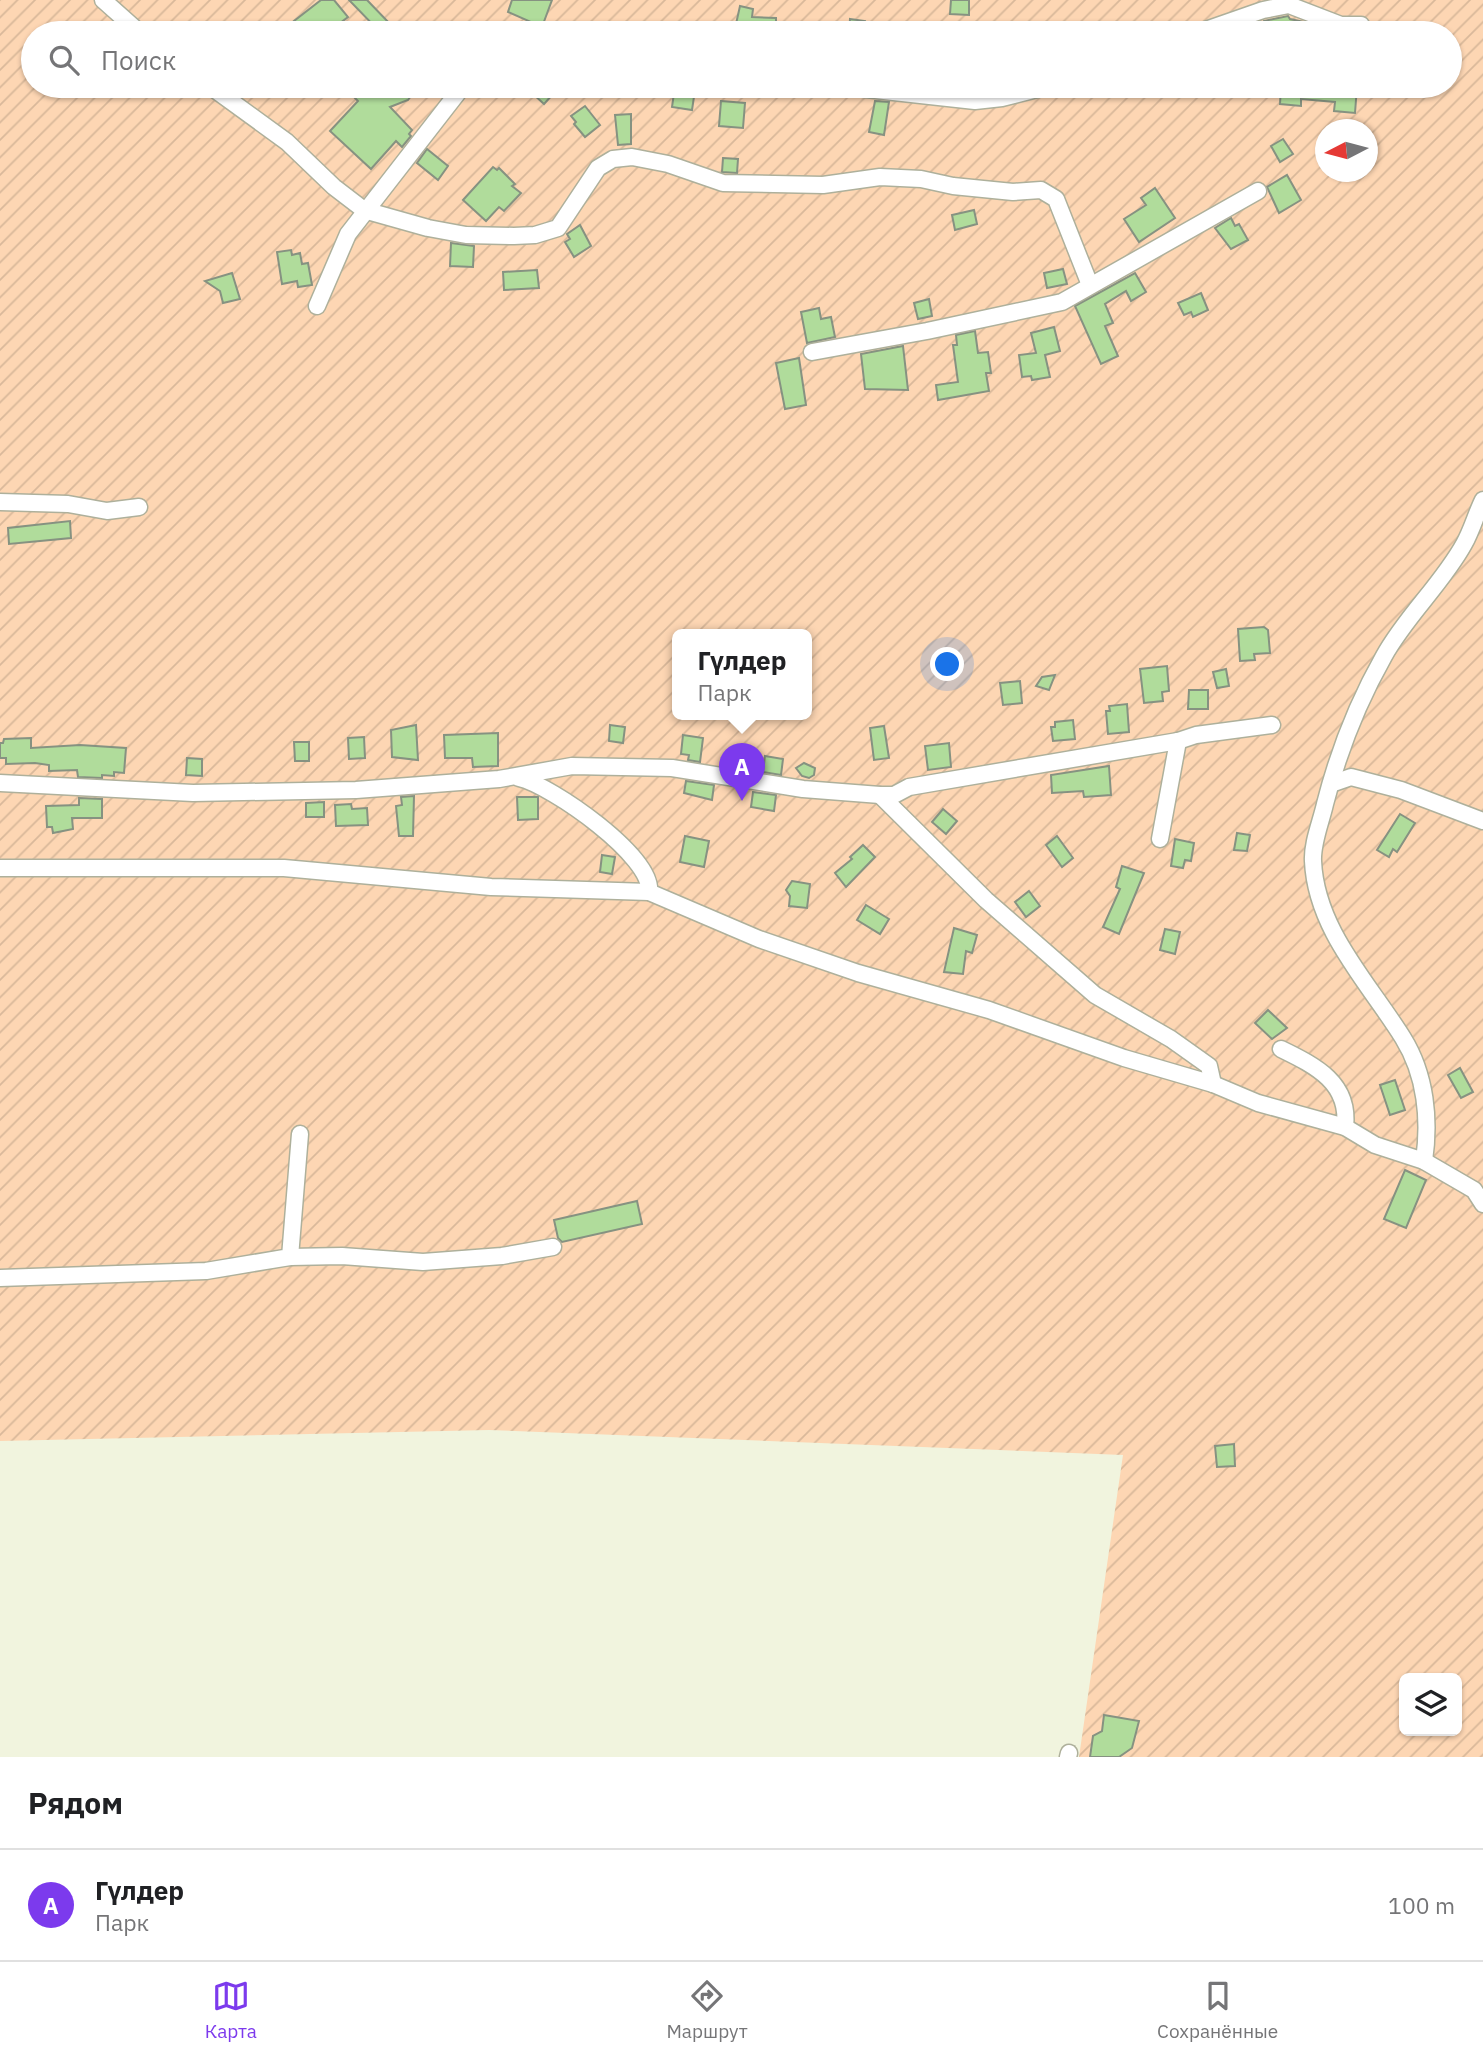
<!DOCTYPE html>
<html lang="ru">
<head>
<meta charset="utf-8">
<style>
  body { margin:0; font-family:"IBM Plex Sans",sans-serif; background:#f2f2f2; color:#202124 }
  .controls { position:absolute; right:21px; bottom:21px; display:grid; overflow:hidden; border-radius:10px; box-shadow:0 2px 5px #0004 }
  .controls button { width:63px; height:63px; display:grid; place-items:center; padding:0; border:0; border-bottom:2px solid #e0e0e0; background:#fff; color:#202124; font:35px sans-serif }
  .compass { position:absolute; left:1315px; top:119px; width:63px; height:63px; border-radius:50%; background:#fff; box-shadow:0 2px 5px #0004; rotate:264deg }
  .you { position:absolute; left:948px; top:665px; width:24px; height:24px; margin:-18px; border:5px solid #fff; border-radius:50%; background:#1a73e8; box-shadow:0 0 0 10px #1a73e833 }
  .badge { display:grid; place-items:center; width:46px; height:46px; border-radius:50%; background:#7c3aed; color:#fff; font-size:23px; font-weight:700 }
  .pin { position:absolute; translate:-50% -58px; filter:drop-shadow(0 2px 4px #0008) }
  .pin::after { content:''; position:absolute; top:37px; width:24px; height:21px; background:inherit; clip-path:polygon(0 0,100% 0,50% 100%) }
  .popup { position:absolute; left:672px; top:629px; width:140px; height:91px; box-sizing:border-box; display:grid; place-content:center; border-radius:10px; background:#fff; filter:drop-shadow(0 2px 5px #0005); font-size:23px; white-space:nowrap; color:#757577 }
  .popup b { font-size:26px; color:#202124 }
  .popup::after { content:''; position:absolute; left:50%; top:100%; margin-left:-14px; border:14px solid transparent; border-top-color:#fff }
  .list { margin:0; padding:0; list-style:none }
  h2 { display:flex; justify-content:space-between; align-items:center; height:91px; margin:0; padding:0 28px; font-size:30px }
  h2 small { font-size:23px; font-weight:400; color:#757577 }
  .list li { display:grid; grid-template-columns:46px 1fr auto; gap:21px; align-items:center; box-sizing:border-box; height:112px; padding:0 28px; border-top:2px solid #e0e0e0 }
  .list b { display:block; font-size:26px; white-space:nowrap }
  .list p { margin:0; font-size:23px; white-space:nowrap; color:#757577 }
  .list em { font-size:23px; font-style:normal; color:#757577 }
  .icon { flex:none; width:38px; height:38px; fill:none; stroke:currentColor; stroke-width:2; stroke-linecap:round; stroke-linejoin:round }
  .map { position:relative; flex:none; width:1483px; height:1757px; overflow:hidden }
  .search { position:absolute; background:#fff; box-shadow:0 2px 5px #0004; left:21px; right:21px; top:21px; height:77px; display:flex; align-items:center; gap:18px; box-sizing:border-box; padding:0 24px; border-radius:38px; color:#757577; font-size:26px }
  .sheet { height:203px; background:#fff }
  nav { display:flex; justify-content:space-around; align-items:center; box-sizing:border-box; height:98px; border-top:2px solid #e0e0e0; background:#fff; font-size:19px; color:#757577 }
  nav a { display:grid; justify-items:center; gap:4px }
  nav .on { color:#7c3aed }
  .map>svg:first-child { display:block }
</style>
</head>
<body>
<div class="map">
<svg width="1483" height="1757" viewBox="0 0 1483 1757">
  <defs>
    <pattern id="garden-furrows" width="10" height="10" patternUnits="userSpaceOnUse" patternTransform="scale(1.75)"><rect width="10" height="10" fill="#fdd6b3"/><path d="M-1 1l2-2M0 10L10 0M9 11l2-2" fill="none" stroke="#d9b89a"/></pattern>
  </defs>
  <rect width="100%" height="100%" fill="#f1f4de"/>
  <path fill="url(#garden-furrows)" fill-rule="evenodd" d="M0,0H1483V1757H1079L1123,1455L489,1430L0,1441ZM33,33H1450V86H33ZM1326,130H1368V172H1326ZM677,635H807V715H677ZM1404,1678H1457V1731H1404Z"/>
  <g fill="#b0dc9b" stroke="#869281" stroke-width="2">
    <polygon points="321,0 334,0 348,17 327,33 302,33 294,21"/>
    <polygon points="349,0 367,0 393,27 387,33 381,33"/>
    <polygon points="512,0 552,0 542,27 508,12"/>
    <polygon points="951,0 969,0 969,15 950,14"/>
    <polygon points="740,6 753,9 752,17 776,18 776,33 734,33"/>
    <polygon points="1288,16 1290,19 1304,22 1327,33 1264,33 1264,21"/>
    <polygon points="850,19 865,21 864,33 849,33"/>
    <polygon points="343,86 361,86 368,93 375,86 418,86 408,100 390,107 412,130 409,134 411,136 402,147 396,141 371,169 330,131 358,101"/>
    <polygon points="539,86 545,86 553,94 544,104 532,93"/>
    <polygon points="675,86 691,86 691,89 695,90 692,110 672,107"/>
    <polygon points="1281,86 1357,86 1355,113 1334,111 1335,102 1301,99 1301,106 1280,104"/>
    <polygon points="721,101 745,103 743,128 719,126"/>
    <polygon points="875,101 889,102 884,135 869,132"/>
    <polygon points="585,106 600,125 585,137 574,124 576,122 571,116"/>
    <polygon points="631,114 631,144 618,145 615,115"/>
    <polygon points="1283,139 1293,154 1280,162 1271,146"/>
    <polygon points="427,149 448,166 438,180 417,163"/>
    <polygon points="723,158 738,159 737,173 722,172"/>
    <polygon points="493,167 497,170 499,168 515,184 512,186 521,193 504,211 499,207 486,221 463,200"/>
    <polygon points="1287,175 1301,200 1279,213 1267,187"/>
    <polygon points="1155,188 1175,218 1139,242 1124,219 1146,205 1141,198"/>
    <polygon points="974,210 977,224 955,230 952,215"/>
    <polygon points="1231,218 1235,226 1239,224 1248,240 1231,249 1215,228"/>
    <polygon points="580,225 591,246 574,257 565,242 570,239 567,234"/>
    <polygon points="451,243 474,246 473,267 450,266"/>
    <polygon points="291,250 292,255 300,253 302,264 308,263 312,285 298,287 297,281 282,284 277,252"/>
    <polygon points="1063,269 1067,284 1047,288 1044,273"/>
    <polygon points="537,270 539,288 504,290 503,272"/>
    <polygon points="232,273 240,299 223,303 220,291 205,281"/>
    <polygon points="1135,273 1146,292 1131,301 1126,291 1105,304 1113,323 1105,326 1118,356 1101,364 1075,306"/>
    <polygon points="1201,293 1208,310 1193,317 1191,312 1184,315 1178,303"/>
    <polygon points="929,299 932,316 918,319 914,303"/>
    <polygon points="819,308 821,319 831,317 835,337 807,343 801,312"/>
    <polygon points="1054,327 1060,351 1045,355 1050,377 1032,380 1031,376 1022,377 1019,355 1036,353 1031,333"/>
    <polygon points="975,331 978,353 988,352 991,373 986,373 989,391 938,400 936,385 958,382 953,345 957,345 956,335"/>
    <polygon points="903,346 908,390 865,389 861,354"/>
    <polygon points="799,358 806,405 785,409 776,363"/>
    <polygon points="70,521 71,538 9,544 8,528"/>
    <polygon points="1264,627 1268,630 1270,653 1254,654 1255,660 1240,661 1238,629"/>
    <polygon points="1167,666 1169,691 1162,692 1163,701 1144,703 1140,669"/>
    <polygon points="1226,669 1229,686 1217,688 1213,672"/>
    <polygon points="1055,675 1049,690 1036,686 1042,677"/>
    <polygon points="1020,681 1022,703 1003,705 1000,683"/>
    <polygon points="1189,690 1208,690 1208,709 1188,709"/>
    <polygon points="1127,704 1129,732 1108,734 1106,711 1110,711 1109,706"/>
    <polygon points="1073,720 1075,739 1053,741 1051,727 1055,727 1055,722"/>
    <polygon points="416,725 418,760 392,757 391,730"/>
    <polygon points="610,725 625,727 623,743 609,741"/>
    <polygon points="884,726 889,758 874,760 870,728"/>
    <polygon points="498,733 498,766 473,767 472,758 445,758 444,735"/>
    <polygon points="683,735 703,738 700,762 688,760 689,755 681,754"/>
    <polygon points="364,737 365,758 349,759 348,738"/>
    <polygon points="31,738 31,748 80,745 126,748 124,773 114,772 114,776 102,775 102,778 78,777 77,770 49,771 49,765 35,763 6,764 6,758 0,758 0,743 3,743 4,739"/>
    <polygon points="294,742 309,742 309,761 295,761"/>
    <polygon points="949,743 951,767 928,770 925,746"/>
    <polygon points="765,756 783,759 781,775 763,772"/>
    <polygon points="187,758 202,759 202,776 186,775"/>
    <polygon points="804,763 815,768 814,775 809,778 802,776 796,768"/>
    <polygon points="1109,766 1111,795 1084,797 1083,791 1052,793 1051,775"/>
    <polygon points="686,781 714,785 712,800 684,793"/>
    <polygon points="753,792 776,795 774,811 751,807"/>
    <polygon points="414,796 413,836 399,836 396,806 402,805 401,797"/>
    <polygon points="517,797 538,797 538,819 518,820"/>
    <polygon points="79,798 102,799 102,818 72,818 73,829 53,833 52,827 47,827 46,806 79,805"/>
    <polygon points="324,802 324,817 306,817 306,803"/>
    <polygon points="351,804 352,809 367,808 368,825 336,826 335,805"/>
    <polygon points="943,809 957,821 946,834 932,822"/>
    <polygon points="1400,814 1415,823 1397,852 1393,849 1389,857 1377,850"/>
    <polygon points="1237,833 1250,835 1247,851 1234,850"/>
    <polygon points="685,836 709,841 704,867 680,862"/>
    <polygon points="1057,836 1073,858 1062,867 1046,845"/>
    <polygon points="1175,839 1194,843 1191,861 1185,860 1183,868 1171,866"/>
    <polygon points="863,845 875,857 846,887 835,873 852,859 850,857"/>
    <polygon points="602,855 615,857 612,874 600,872"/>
    <polygon points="1122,866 1144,873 1119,934 1103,927 1120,889 1116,887"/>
    <polygon points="792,881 810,884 807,908 789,906 790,896 786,890"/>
    <polygon points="1029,891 1040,906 1026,917 1015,902"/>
    <polygon points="866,905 889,919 880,934 857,920"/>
    <polygon points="954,928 977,935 972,953 966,951 963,974 944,972"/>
    <polygon points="1165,929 1180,932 1175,954 1160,950"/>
    <polygon points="1268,1010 1287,1028 1272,1039 1255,1023"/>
    <polygon points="1460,1068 1473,1092 1461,1098 1448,1075"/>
    <polygon points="1395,1080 1405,1110 1390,1115 1380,1085"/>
    <polygon points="1405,1170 1426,1180 1406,1228 1384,1219"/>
    <polygon points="637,1201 642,1224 562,1242 558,1238 554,1220"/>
    <polygon points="1234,1444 1235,1466 1217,1467 1215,1446"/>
    <polygon points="1104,1715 1139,1721 1132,1748 1119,1757 1090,1757 1093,1736 1102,1731"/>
  </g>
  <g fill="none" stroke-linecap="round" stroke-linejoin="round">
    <g stroke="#aeb09b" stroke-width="19">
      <g id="minor">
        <polyline points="103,0 140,33"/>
        <polyline points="1197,33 1263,10 1289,5 1341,25 1361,25 1366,33"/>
        <polyline points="210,86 287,142 334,187 364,210 428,228 466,235 514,236 535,235 558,228 598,168 613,159 632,157 668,164 723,183 823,185 880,177 921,179 953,186 1013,192 1041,190 1056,199 1090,285"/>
        <polyline points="839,86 975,101 1002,98 1049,86"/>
        <polyline points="317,306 348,234 463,86"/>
        <polyline points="812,352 927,331 1062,302 1258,191"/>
        <polyline points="0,502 68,504 107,511 139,507"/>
        <path d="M519,778C551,785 654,857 649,892"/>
        <polyline points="0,783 193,793 356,790 499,779 572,766 672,768 803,789 880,795 894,795 909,787 1178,741 1196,735 1272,725"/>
        <polyline points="1331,784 1351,777 1401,790 1483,821"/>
        <polyline points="880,795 986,900 1095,995 1171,1039 1209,1066 1213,1084"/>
        <polyline points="1160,839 1178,741"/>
        <polyline points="0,868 284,868 491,887 649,892 759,939 858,973 989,1010 1124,1058 1213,1084 1258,1103 1345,1127 1375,1145 1424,1161 1474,1190 1483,1204"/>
        <path d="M1281,1049C1316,1066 1350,1083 1345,1127"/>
        <path d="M1424,1161C1430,1120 1426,1075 1403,1038C1369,983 1316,930 1313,861C1312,843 1321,822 1325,804C1338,753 1358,702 1384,656C1406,616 1442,584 1464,544C1472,530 1476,514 1483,500"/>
        <polyline points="290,1257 342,1256 423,1262 502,1256 553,1247"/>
        <polyline points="0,1278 206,1271 290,1257 300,1134"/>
        <polyline points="1068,1757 1069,1753"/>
      </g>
    </g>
    <use href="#minor" stroke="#fff" stroke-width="16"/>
  </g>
</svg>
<div class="controls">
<button><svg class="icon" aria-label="layers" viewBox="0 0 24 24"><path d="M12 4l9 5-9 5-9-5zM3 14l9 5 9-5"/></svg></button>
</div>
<svg class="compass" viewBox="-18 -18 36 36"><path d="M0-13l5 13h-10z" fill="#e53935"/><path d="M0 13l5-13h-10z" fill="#757577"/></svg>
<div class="you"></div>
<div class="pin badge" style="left:742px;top:801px">A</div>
<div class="popup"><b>Гүлдер</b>Парк</div>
<div class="search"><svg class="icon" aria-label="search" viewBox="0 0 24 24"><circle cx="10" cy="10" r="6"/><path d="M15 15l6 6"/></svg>Поиск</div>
</div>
<section class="sheet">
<h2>Рядом<small></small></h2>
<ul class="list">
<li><span class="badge">A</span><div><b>Гүлдер</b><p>Парк</p></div><em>100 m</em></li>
</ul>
</section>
<nav>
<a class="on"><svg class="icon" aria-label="map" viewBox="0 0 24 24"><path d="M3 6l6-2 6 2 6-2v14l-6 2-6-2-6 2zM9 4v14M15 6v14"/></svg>Карта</a>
<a><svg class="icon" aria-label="directions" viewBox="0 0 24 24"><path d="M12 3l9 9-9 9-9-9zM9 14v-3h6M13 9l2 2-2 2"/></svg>Маршрут</a>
<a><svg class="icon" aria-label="saved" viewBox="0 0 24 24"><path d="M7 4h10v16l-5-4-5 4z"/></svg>Сохранённые</a>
</nav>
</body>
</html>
